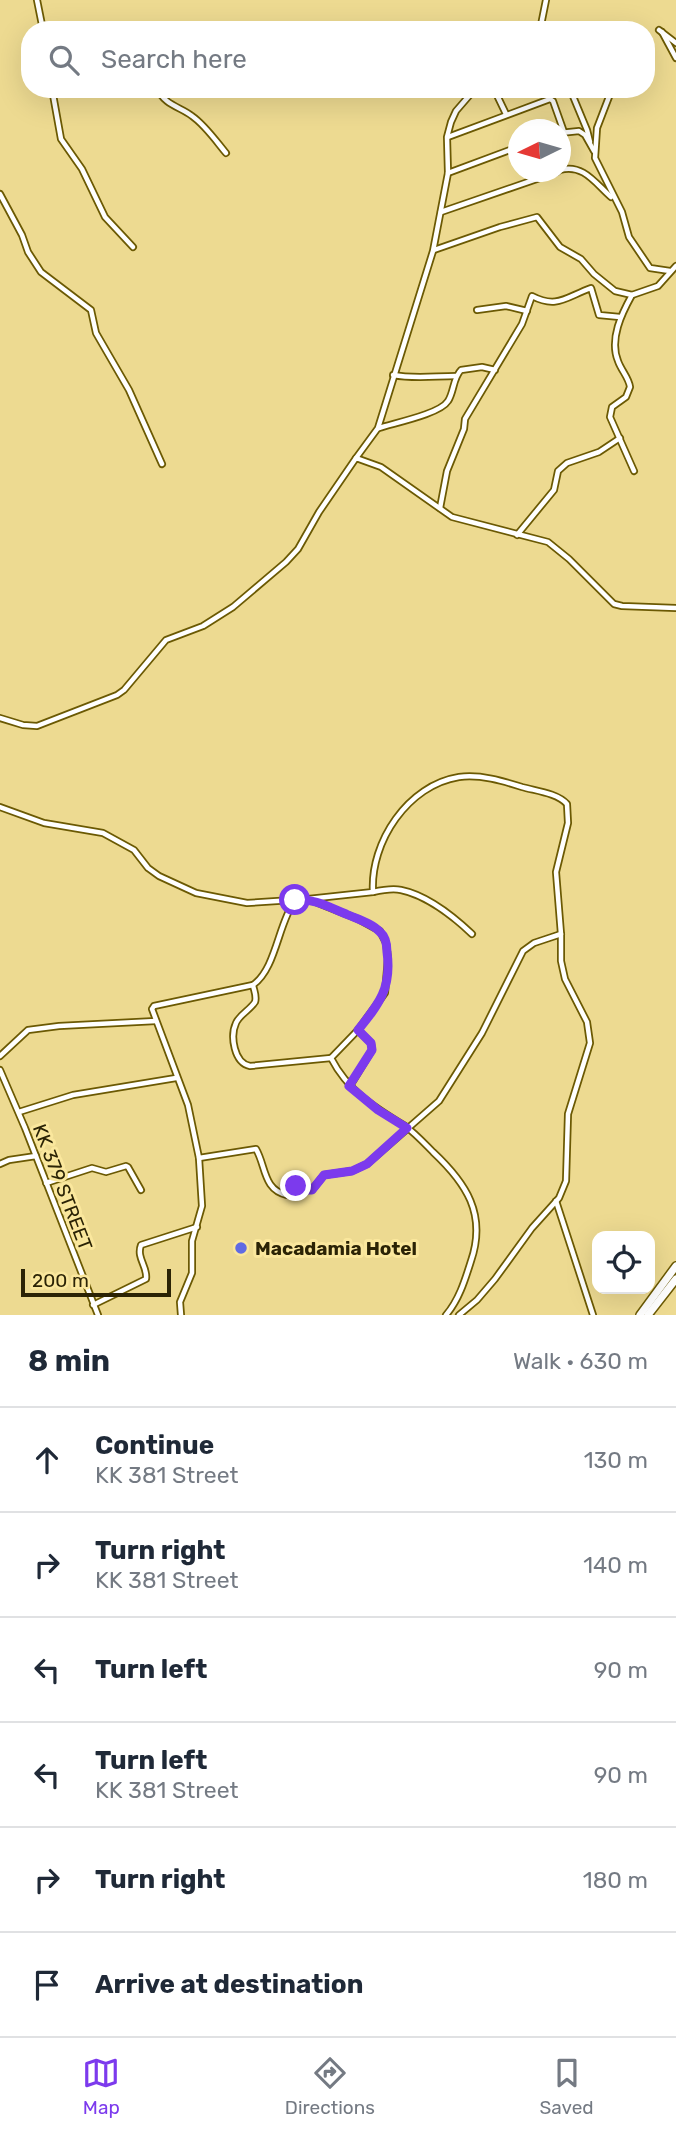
<!DOCTYPE html>
<html lang="en">
<head>
<meta charset="utf-8">
<style>
  body { margin:0; font-family:Rubik,sans-serif; background:#f2f2f3; color:#1f2937 }
  .controls { position:absolute; right:21px; bottom:21px; display:grid; overflow:hidden; border-radius:14px; box-shadow:0 7px 28px #0002 }
  .controls button { width:63px; height:63px; display:grid; place-items:center; padding:0; border:0; border-bottom:2px solid #e0e1e3; background:#fff; color:#1f2937; font:35px sans-serif }
  .compass { position:absolute; left:508px; top:119px; width:63px; height:63px; border-radius:50%; background:#fff; box-shadow:0 7px 28px #0002; rotate:265deg }
  .scale { position:absolute; left:21px; bottom:18px; width:150px; box-sizing:border-box; padding-left:7px; border:4px solid #2b2305; border-top:0; font-size:19px; line-height:24px; white-space:nowrap; color:#2b2305; -webkit-text-stroke:5px #fae79d; paint-order:stroke }
  .stop { position:absolute; width:21px; height:21px; margin:-16px; border:5px solid #7c3aed; border-radius:50%; background:#fff }
  .stop.end { background:#7c3aed; border-color:#fff; box-shadow:0 2px 7px #0008 }
  .list { margin:0; padding:0; list-style:none }
  h2 { display:flex; justify-content:space-between; align-items:center; height:91px; margin:0; padding:0 28px; font-size:30px }
  h2 small { font-size:23px; font-weight:400; color:#747a83 }
  .list li { display:grid; grid-template-columns:46px 1fr auto; gap:21px; align-items:center; box-sizing:border-box; height:105px; padding:0 28px; border-top:2px solid #e0e1e3 }
  .list b { display:block; font-size:26px; white-space:nowrap }
  .list p { margin:0; font-size:23px; white-space:nowrap; color:#747a83 }
  .list em { font-size:23px; font-style:normal; color:#747a83 }
  .icon { flex:none; width:38px; height:38px; fill:none; stroke:currentColor; stroke-width:2; stroke-linecap:round; stroke-linejoin:round }
  .map { position:relative; flex:none; width:676px; height:1315px; overflow:hidden }
  .search { position:absolute; background:#fff; box-shadow:0 7px 28px #0002; left:21px; right:21px; top:21px; height:77px; display:flex; align-items:center; gap:18px; box-sizing:border-box; padding:0 24px; border-radius:28px; color:#747a83; font-size:26px }
  .sheet { height:721px; background:#fff }
  nav { display:flex; justify-content:space-around; align-items:center; box-sizing:border-box; height:98px; border-top:2px solid #e0e1e3; background:#fff; font-size:19px; color:#747a83 }
  nav a { display:grid; justify-items:center; gap:4px }
  nav .on { color:#7c3aed }
  .map>svg:first-child { display:block }
</style>
</head>
<body>
<div class="map">
<svg width="676" height="1315" viewBox="0 0 676 1315">
  <rect width="100%" height="100%" fill="#edda91"/>
  <g fill="none" stroke-linecap="round" stroke-linejoin="round">
    <g stroke="#6b5903" stroke-width="8">
      <g id="minor">
        <polyline points="37,0 43,30"/>
        <polyline points="540,30 546,0"/>
        <polyline points="659,30 676,43"/>
        <polyline points="662,32 676,58"/>
        <polyline points="52,89 61,139 82,169 105,217 133,247"/>
        <path d="M158,89C164,105 181,107 192,116C205,125 216,141 226,153"/>
        <polyline points="494,89 506,114"/>
        <polyline points="570,89 587,130 590,142"/>
        <polyline points="612,89 597,128 595,158 622,212 629,237 650,268 670,271"/>
        <polyline points="560,133 579,131 585,135 594,151"/>
        <polyline points="448,137 550,99 553,101 564,132"/>
        <path d="M560,170C583,163 596,184 611,197"/>
        <polyline points="448,173 518,147"/>
        <polyline points="0,194 22,235 28,252 41,272 91,310 96,333 129,390 162,464"/>
        <polyline points="441,212 557,172"/>
        <polyline points="434,250 500,227 537,217 560,247 581,259 594,274 615,291 632,295"/>
        <polyline points="477,310 506,306 527,311"/>
        <path d="M393,375C414,379 435,376 456,376"/>
        <path d="M379,428C394,423 440,414 448,401C454,392 453,378 461,370L482,367L495,370"/>
        <polyline points="356,458 378,428 433,251 448,173 447,137 451,122 456,111 475,89"/>
        <path d="M634,471L610,417L612,407L626,397L630,387C629,378 621,370 618,361C609,339 622,313 632,295L658,286L676,266"/>
        <path d="M440,508L447,471L464,429L465,419L522,324L532,296C557,309 566,297 591,288L599,315L620,317"/>
        <polyline points="517,535 554,490 558,471 567,463 599,452 620,438"/>
        <polyline points="0,718 23,725 37,726 117,695 124,690 166,640 203,626 233,607 286,562 298,549 319,512 356,458 381,467 452,517 548,542 569,559 614,604 622,606 676,608"/>
        <path d="M0,807L44,823L103,833L134,850L148,868L159,876L196,893L247,903L308,899L358,919L380,931L386,943L388,958L385,993L358,1030L331,1058C348,1091 374,1107 405,1126C415,1133 424,1143 433,1152C466,1183 487,1214 471,1261C465,1280 459,1300 446,1315"/>
        <path d="M373,892C382,890 392,888 401,890C426,895 454,917 472,934"/>
        <path d="M308,899L373,892C370,842 408,785 459,777C480,774 503,781 522,787C536,791 557,793 567,804L568,823L556,872L561,934V961L565,979L587,1022L590,1043L568,1114L566,1181L559,1198L532,1228L495,1279L477,1300L459,1315"/>
        <path d="M295,900C278,924 276,969 253,985C254,991 257,996 255,1002C250,1010 240,1014 236,1023C230,1036 234,1063 250,1066L331,1058"/>
        <polyline points="0,1056 28,1030 59,1026 156,1021"/>
        <polyline points="0,1070 25,1128 98,1315"/>
        <polyline points="350,1086 372,1050 371,1043 358,1030"/>
        <polyline points="19,1112 73,1095 176,1078"/>
        <path d="M199,1158L256,1149C266,1166 263,1190 287,1195L296,1186L305,1190H312L324,1175L352,1171L367,1164L439,1101L482,1033L523,951L534,943L561,934"/>
        <polyline points="0,1164 9,1160 36,1156"/>
        <polyline points="46,1183 92,1168 106,1172 126,1166 128,1167 141,1190"/>
        <polyline points="556,1201 593,1315"/>
        <path d="M93,1305L146,1279C148,1267 136,1258 141,1245L197,1227"/>
        <polyline points="181,1315 180,1302 192,1273 192,1241 202,1206 199,1158 188,1105 152,1009 154,1006 253,985"/>
      </g>
    </g>
    <g stroke="#6b5903" stroke-width="10">
      <g id="trunk">
        <polyline points="640,1315 676,1266"/>
        <polyline points="648,1315 676,1279"/>
      </g>
    </g>
    <use href="#minor" stroke="#fff" stroke-width="4.5"/>
    <use href="#trunk" stroke="#fff" stroke-width="7"/>
  </g>
  <g fill="none" stroke-linecap="round" stroke-linejoin="round">
    <path stroke="#7c3aed" stroke-width="9" d="M295,900C313,898 329,907 346,914C357,919 372,923 380,932C386,937 387,945 387,952C392,988 379,1004 358,1030L371,1043L372,1050L349,1086L378,1110L407,1128L367,1164L352,1171L324,1175L312,1190H304L296,1186"/>
  </g>
  <circle fill="#606be3" stroke="#fae79d" stroke-width="2.5" cx="241" cy="1248" r="7"/>
  <g text-anchor="middle" stroke-width="6" stroke-linejoin="round" paint-order="stroke">
    <g font-size="19" fill="#2b2305" stroke="#fae79d">
      <text transform="translate(63 1187) rotate(69)" y="7">KK 379 STREET</text>
    </g>
    <g font-size="19" font-weight="bold" fill="#2b2305" stroke="#fae79d" text-anchor="start">
      <text x="255" y="1255">Macadamia Hotel</text>
    </g>
  </g>
</svg>
<div class="controls">
<button><svg class="icon" aria-label="locate" viewBox="0 0 24 24"><circle cx="12" cy="12" r="6"/><path d="M12 2v4M12 18v4M2 12h4M18 12h4"/></svg></button>
</div>
<svg class="compass" viewBox="-18 -18 36 36"><path d="M0-13l5 13h-10z" fill="#e53935"/><path d="M0 13l5-13h-10z" fill="#747a83"/></svg>
<div class="scale">200 m</div>
<div class="stop" style="left:295px;top:900px"></div>
<div class="stop end" style="left:296px;top:1186px"></div>
<div class="search"><svg class="icon" aria-label="search" viewBox="0 0 24 24"><circle cx="10" cy="10" r="6"/><path d="M15 15l6 6"/></svg>Search here</div>
</div>
<section class="sheet">
<h2>8 min<small>Walk · 630 m</small></h2>
<ul class="list">
<li><svg class="icon" aria-label="ahead" viewBox="0 0 24 24"><path d="M12 20V5M6 11l6-6 6 6"/></svg><div><b>Continue</b><p>KK 381 Street</p></div><em>130 m</em></li>
<li><svg class="icon" aria-label="right" viewBox="0 0 24 24"><path d="M7 20v-9h11M14 6l5 5-5 5"/></svg><div><b>Turn right</b><p>KK 381 Street</p></div><em>140 m</em></li>
<li><svg class="icon" aria-label="left" viewBox="0 0 24 24"><path d="M17 20v-9H6M10 6l-5 5 5 5"/></svg><div><b>Turn left</b></div><em>90 m</em></li>
<li><svg class="icon" aria-label="left" viewBox="0 0 24 24"><path d="M17 20v-9H6M10 6l-5 5 5 5"/></svg><div><b>Turn left</b><p>KK 381 Street</p></div><em>90 m</em></li>
<li><svg class="icon" aria-label="right" viewBox="0 0 24 24"><path d="M7 20v-9h11M14 6l5 5-5 5"/></svg><div><b>Turn right</b></div><em>180 m</em></li>
<li><svg class="icon" aria-label="arrive" viewBox="0 0 24 24"><path d="M6 21V4h12l-3 4 3 4H6"/></svg><div><b>Arrive at destination</b></div></li>
</ul>
</section>
<nav>
<a class="on"><svg class="icon" aria-label="map" viewBox="0 0 24 24"><path d="M3 6l6-2 6 2 6-2v14l-6 2-6-2-6 2zM9 4v14M15 6v14"/></svg>Map</a>
<a><svg class="icon" aria-label="directions" viewBox="0 0 24 24"><path d="M12 3l9 9-9 9-9-9zM9 14v-3h6M13 9l2 2-2 2"/></svg>Directions</a>
<a><svg class="icon" aria-label="saved" viewBox="0 0 24 24"><path d="M7 4h10v16l-5-4-5 4z"/></svg>Saved</a>
</nav>
</body>
</html>
